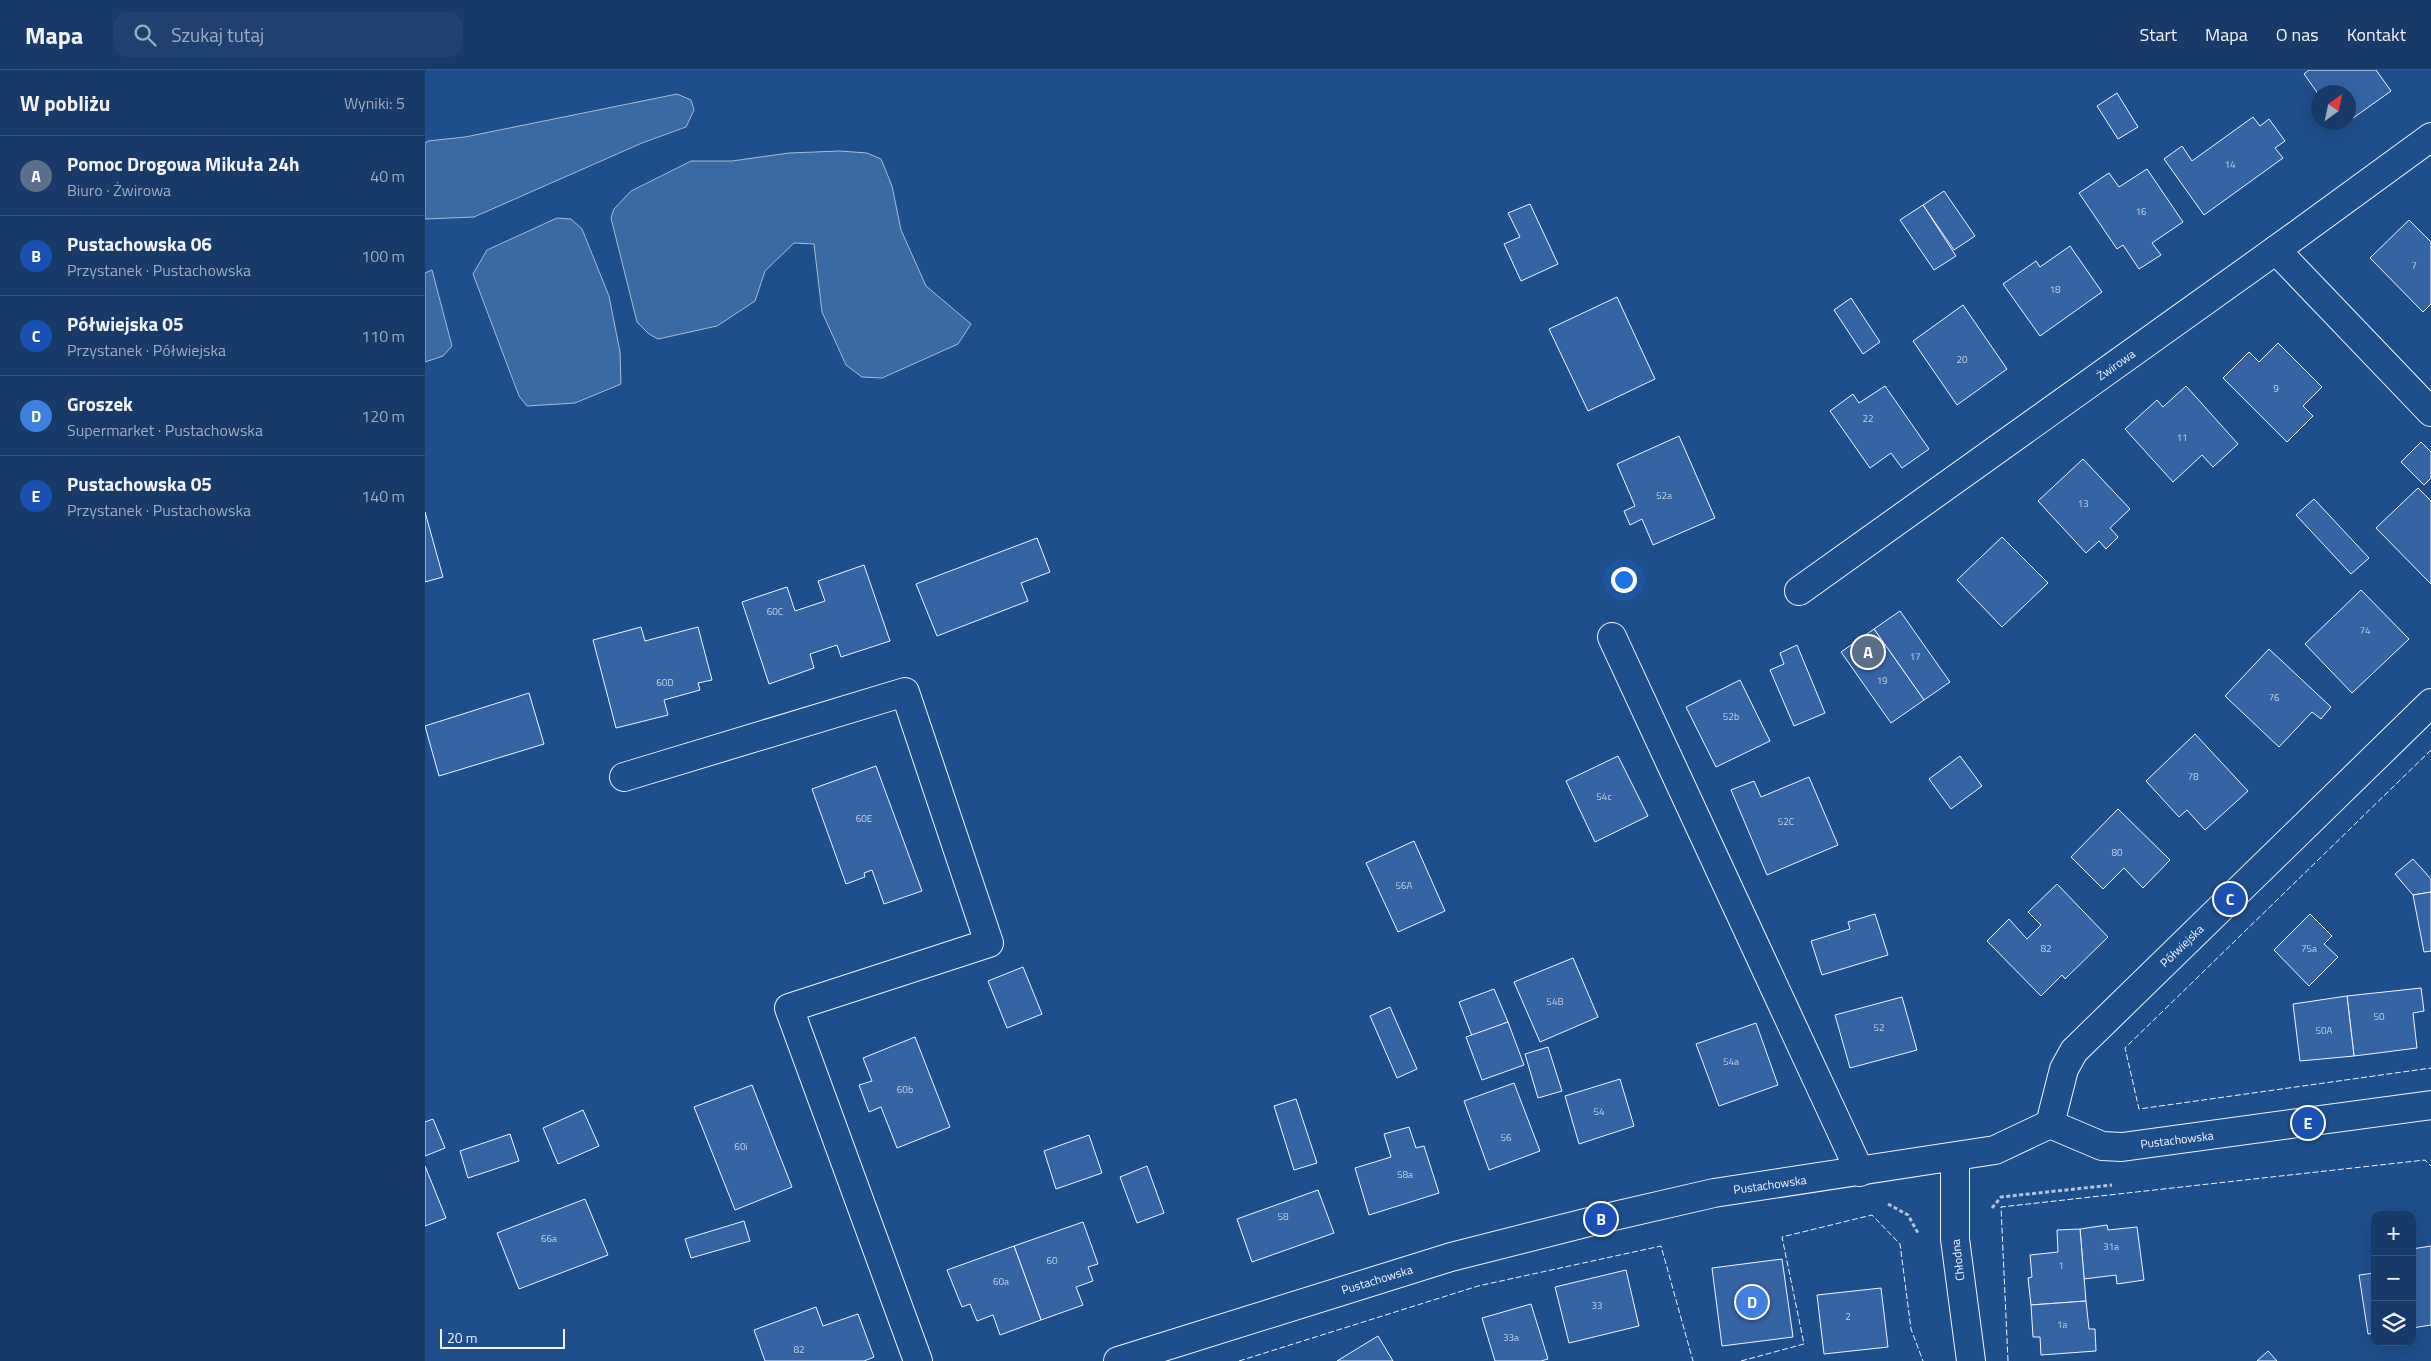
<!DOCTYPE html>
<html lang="pl">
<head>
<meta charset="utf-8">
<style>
  body { margin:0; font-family:"Titillium Web",sans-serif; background:#20416f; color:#f1f3f6 }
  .controls { position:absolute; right:15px; bottom:15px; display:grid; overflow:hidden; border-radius:10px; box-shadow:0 5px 20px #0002 }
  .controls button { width:45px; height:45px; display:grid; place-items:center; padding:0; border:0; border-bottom:1px solid #36547d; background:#173a69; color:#f1f3f6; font:25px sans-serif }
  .compass { position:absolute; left:1886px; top:15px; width:45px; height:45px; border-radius:50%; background:#173a69; box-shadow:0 5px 20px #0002; rotate:33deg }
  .scale { position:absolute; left:15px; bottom:12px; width:125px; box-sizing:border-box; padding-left:5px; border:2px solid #f2f6ff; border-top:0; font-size:14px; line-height:18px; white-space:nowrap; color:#f2f6ff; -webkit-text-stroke:4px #1f4e8c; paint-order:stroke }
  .you { position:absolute; left:1198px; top:509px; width:18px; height:18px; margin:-12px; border:4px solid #fff; border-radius:50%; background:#1a73e8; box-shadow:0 0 0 8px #1a73e833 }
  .badge { display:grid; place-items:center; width:32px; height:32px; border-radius:50%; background:#90b9f0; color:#fff; font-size:16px; font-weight:700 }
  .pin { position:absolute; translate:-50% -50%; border:2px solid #fff; box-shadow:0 1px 5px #0006 }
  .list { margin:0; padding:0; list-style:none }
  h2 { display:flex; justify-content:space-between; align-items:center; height:65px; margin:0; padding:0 20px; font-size:21px }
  h2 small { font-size:16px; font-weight:400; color:#9eadc0 }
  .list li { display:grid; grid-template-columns:32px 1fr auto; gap:15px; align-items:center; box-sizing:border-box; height:80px; padding:0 20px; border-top:1px solid #36547d }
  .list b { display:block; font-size:19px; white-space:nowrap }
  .list p { margin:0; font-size:16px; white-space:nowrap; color:#9eadc0 }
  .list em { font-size:16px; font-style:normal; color:#9eadc0 }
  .icon { flex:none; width:28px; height:28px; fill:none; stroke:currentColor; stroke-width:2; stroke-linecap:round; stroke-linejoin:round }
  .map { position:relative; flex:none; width:2006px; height:1291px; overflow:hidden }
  header { display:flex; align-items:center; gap:30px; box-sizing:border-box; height:70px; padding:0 25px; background:#173a69; border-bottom:1px solid #36547d }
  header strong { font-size:24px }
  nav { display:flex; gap:28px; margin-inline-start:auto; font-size:18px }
  .search { width:350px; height:45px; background:#20416f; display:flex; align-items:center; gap:12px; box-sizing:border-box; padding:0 18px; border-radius:15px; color:#9eadc0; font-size:19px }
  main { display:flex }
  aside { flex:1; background:#173a69 }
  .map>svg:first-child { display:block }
</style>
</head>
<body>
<header>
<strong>Mapa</strong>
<div class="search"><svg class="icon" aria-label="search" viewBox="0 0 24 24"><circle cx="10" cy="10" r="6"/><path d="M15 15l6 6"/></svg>Szukaj tutaj</div>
<nav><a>Start</a><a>Mapa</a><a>O nas</a><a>Kontakt</a></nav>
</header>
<main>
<aside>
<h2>W pobliżu<small>Wyniki: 5</small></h2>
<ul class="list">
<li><span class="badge" style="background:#5c6f8a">A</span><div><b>Pomoc Drogowa Mikuła 24h</b><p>Biuro · Żwirowa</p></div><em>40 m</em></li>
<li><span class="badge" style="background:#1a4fb4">B</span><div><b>Pustachowska 06</b><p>Przystanek · Pustachowska</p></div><em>100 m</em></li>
<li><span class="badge" style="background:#1a4fb4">C</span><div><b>Półwiejska 05</b><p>Przystanek · Półwiejska</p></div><em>110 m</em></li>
<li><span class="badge" style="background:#3f7fe0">D</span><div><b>Groszek</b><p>Supermarket · Pustachowska</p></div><em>120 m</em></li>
<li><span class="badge" style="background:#1a4fb4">E</span><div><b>Pustachowska 05</b><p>Przystanek · Pustachowska</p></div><em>140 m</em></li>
</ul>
</aside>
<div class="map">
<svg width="2006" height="1291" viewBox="0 0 2006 1291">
  <rect width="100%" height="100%" fill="#1f4e8c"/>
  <g fill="#3b69a3" stroke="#a8bbd7">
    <polygon points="252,24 266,30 269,40 261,57 217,73 49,147 0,149 0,73 3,71 40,67"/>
    <polygon points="415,81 442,83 456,89 467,116 476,160 501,216 546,254 533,274 457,308 437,307 421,295 397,242 389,174 369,173 340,201 330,231 292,256 233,269 224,264 212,252 186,148 189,139 206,121 266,91 307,91 364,83"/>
    <polygon points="132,148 146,149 157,159 184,226 195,282 196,314 150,333 102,336 94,326 48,204 62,180"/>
    <polygon points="7,200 27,276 18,286 0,292 0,203"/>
  </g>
  <g fill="#3563a3" stroke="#f2f6ff">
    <polygon points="1884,0 1951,0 1966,21 1924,51 1924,22 1894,22 1894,25 1879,4"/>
    <polygon points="1692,23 1713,57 1693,69 1672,36"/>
    <polygon points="1828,47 1835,56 1844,49 1860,71 1850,78 1858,88 1779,145 1739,89 1757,76 1767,91"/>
    <polygon points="1722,99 1758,152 1727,173 1736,185 1714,199 1698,175 1692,179 1654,123 1684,103 1694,117"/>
    <polygon points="1519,121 1550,166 1529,180 1498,135"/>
    <polygon points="1105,134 1133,194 1096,211 1079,174 1095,167 1083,143"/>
    <polygon points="1498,135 1531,186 1509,200 1475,150"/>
    <polygon points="1984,150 2006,172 2006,234 1998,242 1945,188"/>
    <polygon points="1645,176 1677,222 1615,266 1578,214 1611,191 1615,197"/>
    <polygon points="1192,227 1230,309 1163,341 1124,259"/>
    <polygon points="1426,228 1455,272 1438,284 1409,240"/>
    <polygon points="1538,235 1582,299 1532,335 1488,271"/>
    <polygon points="1853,273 1897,317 1878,336 1888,346 1862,372 1798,308 1824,282 1834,292"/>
    <polygon points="1460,316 1504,379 1477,398 1466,383 1445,398 1405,341 1428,324 1434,333"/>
    <polygon points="1761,316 1813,374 1788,397 1777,385 1748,412 1700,359 1732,330 1738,337"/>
    <polygon points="1254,366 1290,448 1228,475 1217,449 1205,455 1199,441 1210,436 1192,394"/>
    <polygon points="1996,372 2006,382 2006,408 1999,415 1976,392"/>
    <polygon points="1658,389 1705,439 1685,458 1693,467 1681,479 1674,471 1661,483 1613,431"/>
    <polygon points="1993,418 2006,431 2006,514 1951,458"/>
    <polygon points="1889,429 1944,488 1926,504 1871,445"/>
    <polygon points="0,442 18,507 0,512"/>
    <polygon points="1577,467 1623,513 1577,557 1532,510"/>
    <polygon points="612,468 625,502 596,513 603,531 512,566 491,514"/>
    <polygon points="439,495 465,571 416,587 412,575 385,584 389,598 344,614 317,532 362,517 370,541 400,531 393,511"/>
    <polygon points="1936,520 1984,569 1927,623 1880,574"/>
    <polygon points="1475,541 1525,612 1499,630 1449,559"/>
    <polygon points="216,557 220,571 273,557 287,610 273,613 275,620 239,630 243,645 191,658 168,570"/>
    <polygon points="1449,559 1499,630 1466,653 1416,582"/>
    <polygon points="1372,575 1400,643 1369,656 1345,600 1359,594 1355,583"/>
    <polygon points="1844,579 1906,637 1896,649 1887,642 1854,677 1800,626"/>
    <polygon points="1315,610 1345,671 1291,697 1261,637"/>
    <polygon points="104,623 119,674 14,706 0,656"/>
    <polygon points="1770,664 1823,721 1780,760 1762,740 1754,747 1721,711"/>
    <polygon points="1193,686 1223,746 1170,772 1141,711"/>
    <polygon points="1535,686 1557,716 1526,739 1504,709"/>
    <polygon points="451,696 497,821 459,834 447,800 439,803 440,807 421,814 387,719"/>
    <polygon points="1384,707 1413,775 1342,805 1306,720 1329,711 1336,727"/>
    <polygon points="1693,739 1745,790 1718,818 1699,798 1678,819 1646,787"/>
    <polygon points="989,771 1020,841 973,862 941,793"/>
    <polygon points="1988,789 2006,809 2006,822 1988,825 1970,804"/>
    <polygon points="1632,814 1683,867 1640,909 1637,905 1616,926 1562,871 1584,849 1602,869 1616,855 1603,842"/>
    <polygon points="2006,822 2006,881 1999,882 1988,825"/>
    <polygon points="1450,844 1463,885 1397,905 1386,871 1425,859 1423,852"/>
    <polygon points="1885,844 1907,866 1899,874 1913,887 1884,916 1849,880"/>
    <polygon points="1148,888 1173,947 1115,972 1089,912"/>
    <polygon points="598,897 617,944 582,958 563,911"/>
    <polygon points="1996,918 1999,941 1988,943 1992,978 1929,986 1922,926"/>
    <polygon points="1069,919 1083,952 1047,966 1034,932"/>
    <polygon points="1922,926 1929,986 1875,991 1868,934"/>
    <polygon points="1477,927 1492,980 1425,998 1410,945"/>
    <polygon points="965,937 992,999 972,1008 945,946"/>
    <polygon points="1083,952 1099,995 1057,1010 1041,967"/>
    <polygon points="1331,953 1353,1015 1294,1036 1271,974"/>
    <polygon points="490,967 525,1057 472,1078 456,1037 444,1042 434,1015 447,1011 438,988"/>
    <polygon points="1123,977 1137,1021 1113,1028 1100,984"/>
    <polygon points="1195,1009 1209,1056 1154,1074 1140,1026"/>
    <polygon points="1089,1013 1115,1081 1064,1100 1039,1031"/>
    <polygon points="327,1015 367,1117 310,1140 269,1037"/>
    <polygon points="871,1029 892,1093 869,1100 849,1036"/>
    <polygon points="158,1040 174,1076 133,1094 118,1058"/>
    <polygon points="8,1049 20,1078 0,1086 0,1052"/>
    <polygon points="984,1057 991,1078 999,1076 1014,1123 944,1145 930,1098 966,1087 959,1064"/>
    <polygon points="85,1064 94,1091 43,1108 35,1081"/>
    <polygon points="664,1065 677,1103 631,1119 619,1081"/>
    <polygon points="0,1096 21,1148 0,1156"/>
    <polygon points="722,1096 739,1143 712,1153 695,1107"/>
    <polygon points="893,1120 909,1163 827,1192 812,1149"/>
    <polygon points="160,1129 183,1185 94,1219 72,1163"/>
    <polygon points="319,1151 325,1171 266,1188 260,1169"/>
    <polygon points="658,1152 673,1194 663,1197 668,1211 651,1217 658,1235 616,1250 589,1176"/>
    <polygon points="1682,1155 1683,1160 1712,1157 1719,1210 1692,1214 1691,1205 1659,1209 1655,1159"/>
    <polygon points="1655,1159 1661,1231 1606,1235 1603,1208 1607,1207 1605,1185 1633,1182 1632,1160"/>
    <polygon points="589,1176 616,1250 575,1265 568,1245 552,1251 545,1234 537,1237 522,1200"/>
    <polygon points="2006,1176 2006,1255 1987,1258 1987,1179"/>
    <polygon points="1357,1189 1368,1267 1297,1276 1287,1198"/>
    <polygon points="1201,1200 1214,1256 1144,1273 1130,1217"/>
    <polygon points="1950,1203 1950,1263 1943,1264 1934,1205"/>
    <polygon points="1456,1218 1463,1277 1399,1284 1392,1225"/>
    <polygon points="1661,1231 1664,1259 1670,1259 1671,1281 1616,1285 1615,1267 1608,1267 1606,1235"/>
    <polygon points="1106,1234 1123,1289 1116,1291 1070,1291 1057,1248"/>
    <polygon points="391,1237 398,1256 433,1244 449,1287 439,1291 340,1291 329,1260"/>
    <polygon points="953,1266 968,1291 912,1291"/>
    <polygon points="1843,1281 1852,1291 1832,1291"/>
  </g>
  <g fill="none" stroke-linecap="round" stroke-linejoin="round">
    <g stroke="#f2f6ff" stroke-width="30">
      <g id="minor">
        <polyline points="1851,180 2006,342"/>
        <polyline points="1374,521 1851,180 2006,67"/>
        <polyline points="1187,567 1435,1102"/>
        <polyline points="199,707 480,622 564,873 364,938 493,1291"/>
        <polyline points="1625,1054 1639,999 1649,981 2006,633"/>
        <polyline points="1530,1087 1530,1169 1546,1291"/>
        <polyline points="693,1291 1026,1187 1176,1149 1289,1123 1570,1080 1625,1054 1677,1076 1697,1077 2006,1035"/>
      </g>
    </g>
    <g stroke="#b3c4dc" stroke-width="3" stroke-dasharray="4 2.5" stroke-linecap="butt">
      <polyline points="1463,1134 1483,1145 1493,1163"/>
      <polyline points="1567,1138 1576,1127 1687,1115"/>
    </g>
    <use href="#minor" stroke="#1f4e8c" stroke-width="28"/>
    <g stroke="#f2f6ff" stroke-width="1" stroke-dasharray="6 2.5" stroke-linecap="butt">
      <polyline points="2006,680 1700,978 1714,1039 2006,998"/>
      <polyline points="814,1291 1053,1216 1236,1176 1268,1291"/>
      <polyline points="1316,1291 1379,1274 1357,1167 1447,1145 1475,1174 1486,1259 1498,1291"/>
      <polyline points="1583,1291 1576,1137 2000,1090 2006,1096"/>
    </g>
  </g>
  <g text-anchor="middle" stroke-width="4" stroke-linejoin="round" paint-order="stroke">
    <g font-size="10" fill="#c3d1e8">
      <text x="1805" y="98">14</text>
      <text x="1716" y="145">16</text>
      <text x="1989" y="199">7</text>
      <text x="1630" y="223">18</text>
      <text x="1537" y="293">20</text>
      <text x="1851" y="322">9</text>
      <text x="1443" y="352">22</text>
      <text x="1757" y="371">11</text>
      <text x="1239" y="429">52a</text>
      <text x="1658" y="437">13</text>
      <text x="350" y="545">60C</text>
      <text x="1940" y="564">74</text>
      <text x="1490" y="590">17</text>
      <text x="1457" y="614">19</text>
      <text x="240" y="616">60D</text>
      <text x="1849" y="631">76</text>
      <text x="1306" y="650">52b</text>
      <text x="1768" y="710">78</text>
      <text x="1179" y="730">54c</text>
      <text x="439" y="752">60E</text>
      <text x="1361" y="755">52C</text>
      <text x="1692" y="786">80</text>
      <text x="979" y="819">56A</text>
      <text x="1621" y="882">82</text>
      <text x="1884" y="882">75a</text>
      <text x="1130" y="935">54B</text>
      <text x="1954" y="950">50</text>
      <text x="1454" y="961">52</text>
      <text x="1899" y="964">50A</text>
      <text x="1306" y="995">54a</text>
      <text x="480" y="1023">60b</text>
      <text x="1174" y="1045">54</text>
      <text x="1081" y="1071">56</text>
      <text x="316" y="1080">60i</text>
      <text x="980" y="1108">58a</text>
      <text x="858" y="1150">58</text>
      <text x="124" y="1172">66a</text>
      <text x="1686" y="1180">31a</text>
      <text x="627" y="1194">60</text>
      <text x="1636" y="1199">1</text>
      <text x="576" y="1215">60a</text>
      <text x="1172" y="1239">33</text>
      <text x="1423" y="1250">2</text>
      <text x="1637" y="1258">1a</text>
      <text x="1086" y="1271">33a</text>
      <text x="374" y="1283">82</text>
    </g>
    <g font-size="12" fill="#f2f6ff" stroke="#1f4e8c">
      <text transform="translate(1691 295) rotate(-35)" y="4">Żwirowa</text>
      <text transform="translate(1757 876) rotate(-44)" y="4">Półwiejska</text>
      <text transform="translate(1752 1070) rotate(-7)" y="4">Pustachowska</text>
      <text transform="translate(1345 1115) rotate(-8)" y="4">Pustachowska</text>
      <text transform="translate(1533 1190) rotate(-97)" y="4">Chłodna</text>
      <text transform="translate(952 1210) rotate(-17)" y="4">Pustachowska</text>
    </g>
  </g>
</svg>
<div class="controls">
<button>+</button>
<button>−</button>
<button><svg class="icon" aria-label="layers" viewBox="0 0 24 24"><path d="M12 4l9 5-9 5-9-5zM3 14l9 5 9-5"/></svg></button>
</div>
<svg class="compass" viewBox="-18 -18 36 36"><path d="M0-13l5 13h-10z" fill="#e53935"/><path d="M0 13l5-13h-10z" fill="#9eadc0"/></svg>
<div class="scale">20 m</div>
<div class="you"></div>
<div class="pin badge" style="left:1443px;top:582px;background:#5c6f8a">A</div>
<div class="pin badge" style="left:1176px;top:1149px;background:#1a4fb4">B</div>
<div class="pin badge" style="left:1805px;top:829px;background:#1a4fb4">C</div>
<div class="pin badge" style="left:1327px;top:1232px;background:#3f7fe0">D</div>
<div class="pin badge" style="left:1883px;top:1053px;background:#1a4fb4">E</div>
</div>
</main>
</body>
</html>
